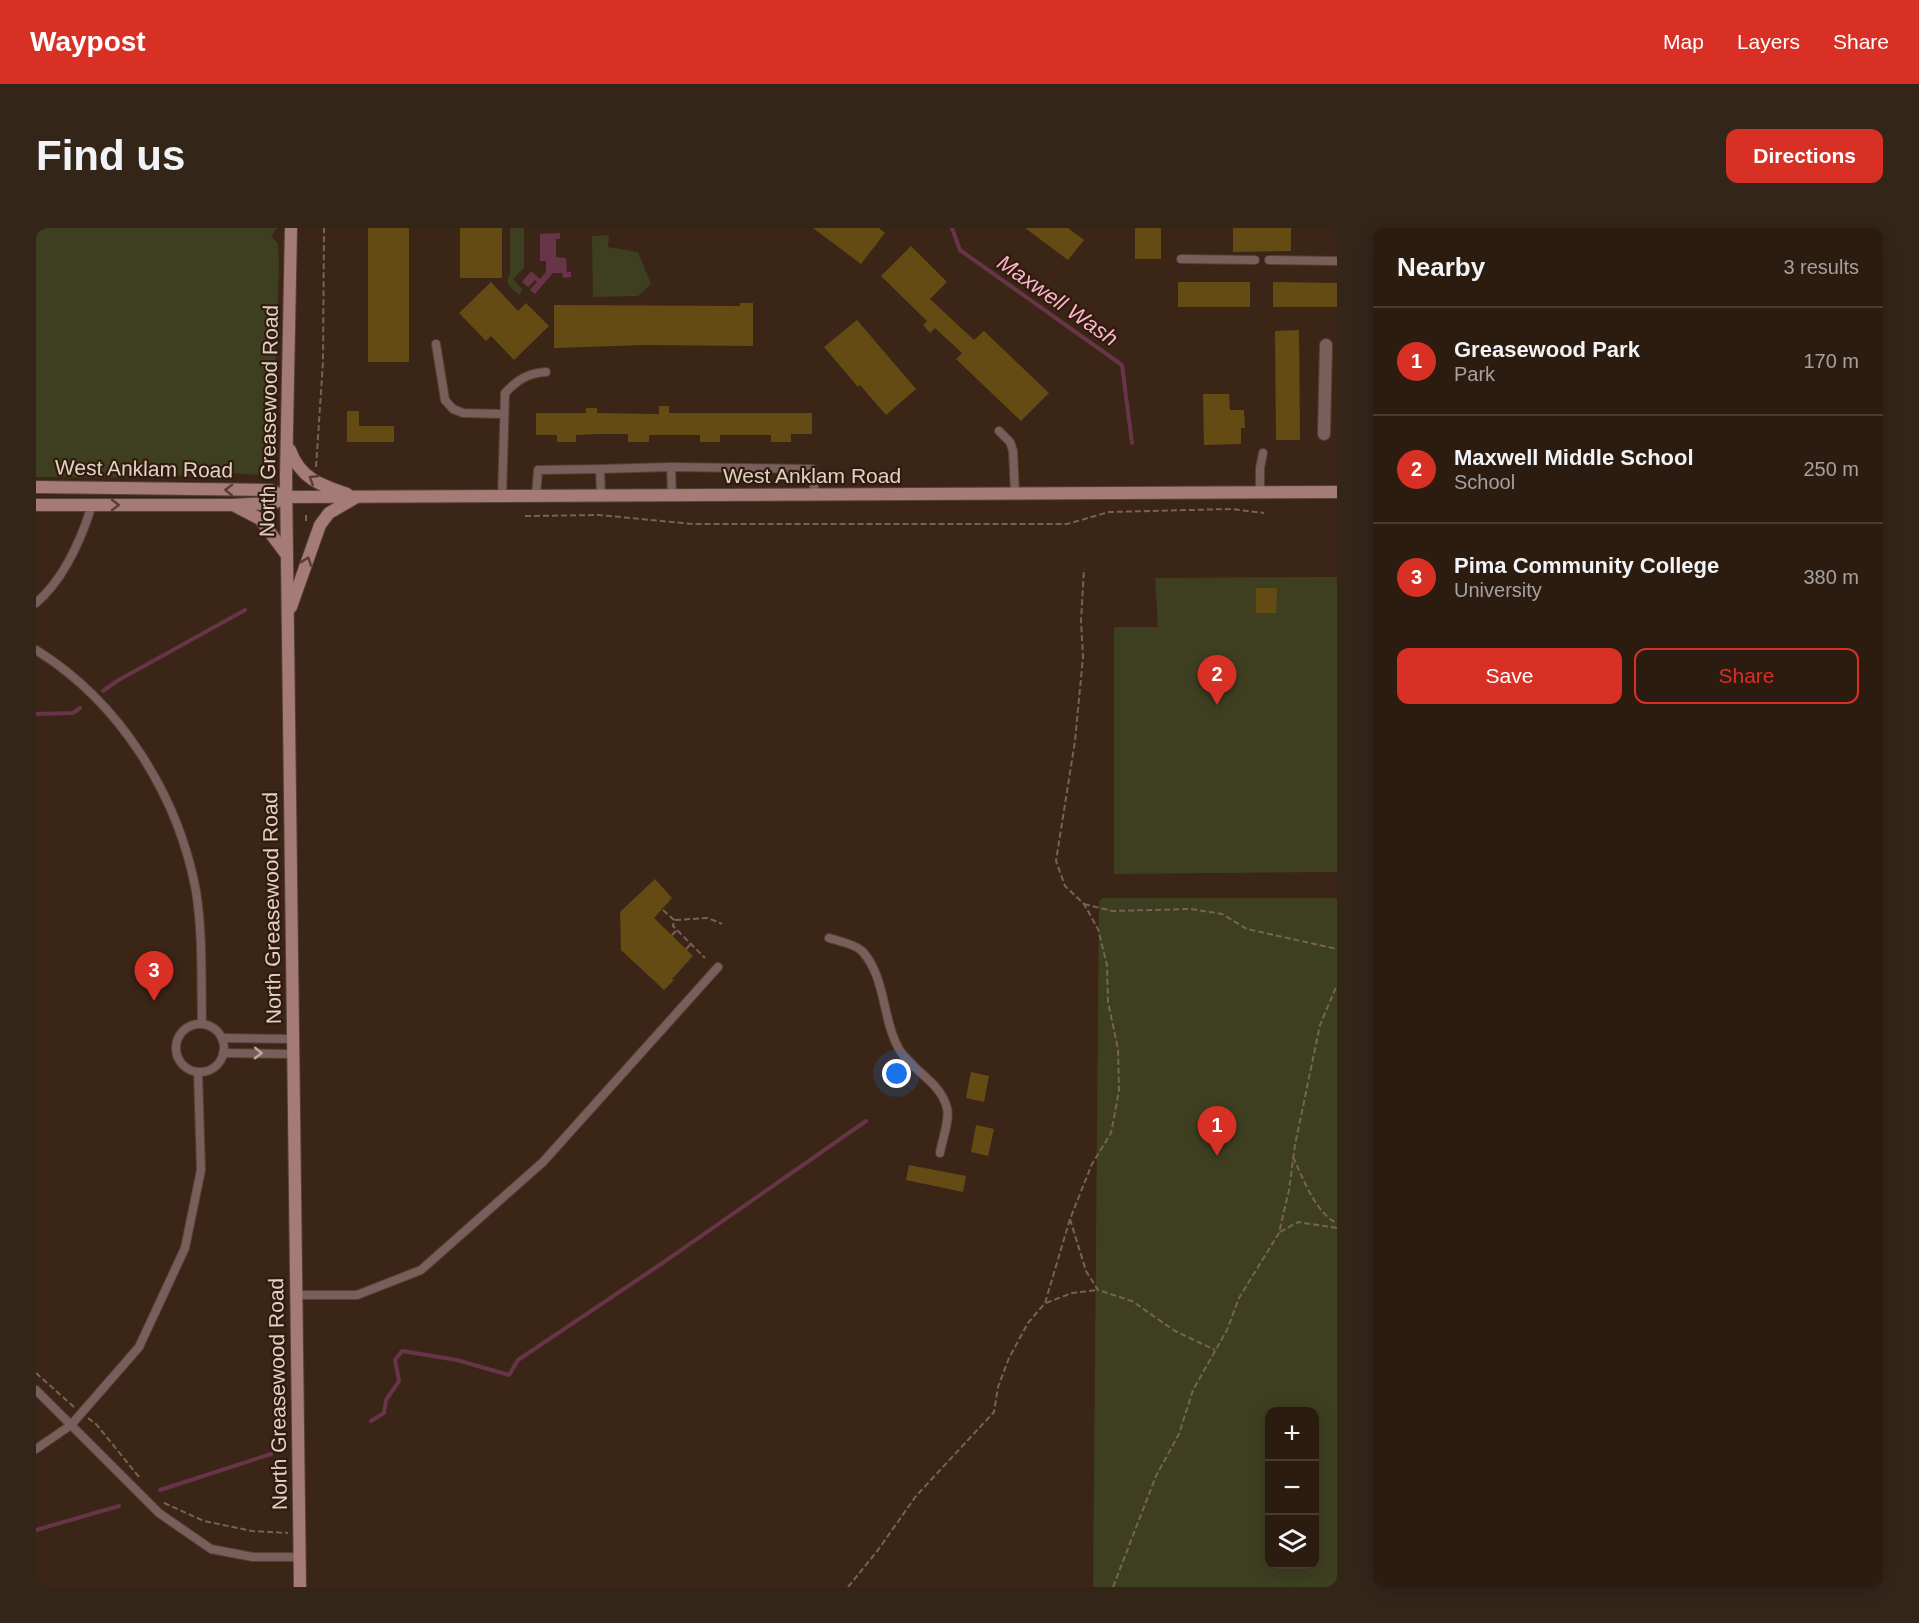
<!DOCTYPE html>
<html lang="en">
<head>
<meta charset="utf-8">
<style>
  body { margin:0; font-family:Helvetica,sans-serif; background:#342519; color:#f1f3f6 }
  .controls { position:absolute; right:18px; bottom:18px; display:grid; overflow:hidden; border-radius:12px; box-shadow:0 3px 15px #0003 }
  .controls button { width:54px; height:54px; display:grid; place-items:center; padding:0; border:0; border-bottom:2px solid #483a30; background:#2c1c10; color:#f1f3f6; font:30px sans-serif }
  .you { position:absolute; left:861px; top:846px; width:21px; height:21px; margin:-15px; border:4px solid #fff; border-radius:50%; background:#1a73e8; box-shadow:0 0 0 9px #1a73e833 }
  .badge { display:grid; place-items:center; width:39px; height:39px; border-radius:50%; background:#d93025; color:#fff; font-size:20px; font-weight:700 }
  .pin { position:absolute; translate:-50% -50px; filter:drop-shadow(0 2px 3px #0008) }
  .pin::after { content:''; position:absolute; top:32px; width:21px; height:18px; background:inherit; clip-path:polygon(0 0,100% 0,50% 100%) }
  .list { margin:0; padding:0; list-style:none }
  h2 { display:flex; justify-content:space-between; align-items:center; height:78px; margin:0; padding:0 24px; font-size:26px }
  h2 small { font-size:20px; font-weight:400; color:#a6a19f }
  .list li { display:grid; grid-template-columns:39px 1fr auto; gap:18px; align-items:center; box-sizing:border-box; height:108px; padding:0 24px; border-top:2px solid #483a30 }
  .list b { display:block; font-size:22px; white-space:nowrap }
  .list p { margin:0; font-size:20px; white-space:nowrap; color:#a6a19f }
  .list em { font-size:20px; font-style:normal; color:#a6a19f }
  .actions { display:flex; gap:12px; padding:18px 24px }
  .actions a { flex:1; padding:14px 0; border:2px solid #d93025; border-radius:12px; text-align:center; font-size:21px; color:#d93025 }
  .actions .main { background:#d93025; color:#fff }
  .icon { flex:none; width:33px; height:33px; fill:none; stroke:currentColor; stroke-width:2; stroke-linecap:round; stroke-linejoin:round }
  .map { position:relative; flex:none; width:1301px; height:1359px; overflow:hidden; border-radius:12px }
  header { display:flex; align-items:center; gap:36px; box-sizing:border-box; height:84px; padding:0 30px; background:#d93025; color:#fff }
  header strong { font-size:28px }
  nav { display:flex; gap:33px; margin-inline-start:auto; font-size:21px }
  .intro { display:flex; align-items:center; justify-content:space-between; box-sizing:border-box; height:144px; padding:0 36px }
  h1 { margin:0; font-size:42px }
  .button { padding:15px 27px; border-radius:12px; background:#d93025; color:#fff; font-size:21px; font-weight:700 }
  main { display:flex; gap:36px; padding:0 36px }
  aside { flex:1; background:#2c1c10; border-radius:12px; box-shadow:0 3px 15px #0003 }
  .map>svg:first-child { display:block }
</style>
</head>
<body>
<header>
<strong>Waypost</strong>
<nav><a>Map</a><a>Layers</a><a>Share</a></nav>
</header>
<div class="intro"><h1>Find us</h1><a class="button">Directions</a></div>
<main>
<div class="map">
<svg width="1301" height="1359" viewBox="0 0 1301 1359">
  <rect width="100%" height="100%" fill="#3b2516"/>
  <g fill="#3e3f21" fill-rule="evenodd">
    <polygon points="0,0 241,0 235,9 242,15 243,38 236,219 233,232 225,247 195,245 169,248 134,247 106,250 0,249"/>
    <polygon points="474,0 488,0 488,40 477,51 487,62 483,67 473,58 471,52 474,46"/>
    <polygon points="573,7 572,19 602,24 615,56 602,68 557,69 556,8"/>
    <polygon points="1301,349 1301,644 1078,646 1078,399 1122,399 1119,350"/>
    <path d="M1066,670H1301V1359H1057L1063,672H1066ZM1234,1184H1278V1336H1234Z"/>
  </g>
  <polygon fill="#673448" points="524,5 524,11 520,11 520,29 530,30 531,44 535,44 535,49 527,50 526,45 517,45 499,66 494,62 501,54 499,52 492,59 486,54 495,43 504,51 510,44 510,33 504,33 504,6"/>
  <g fill="none" stroke-linecap="round" stroke-linejoin="round">
    <g stroke="#673448" stroke-width="4">
      <polyline points="916,0 924,22 1086,137 1096,215"/>
      <polyline points="67,463 81,453 209,382"/>
      <polyline points="0,486 37,485 44,480"/>
      <polyline points="335,1193 348,1185 350,1172 363,1153 359,1132 366,1123 421,1132 473,1147 482,1132 625,1036 830,893"/>
      <polyline points="124,1262 235,1226"/>
      <polyline points="0,1302 83,1278"/>
    </g>
  </g>
  <g fill="#644b14">
    <rect x="332" y="0" width="41" height="134"/>
    <rect x="424" y="0" width="42" height="50"/>
    <polygon points="777,0 843,0 849,5 825,36"/>
    <polygon points="989,0 1032,0 1048,12 1032,32"/>
    <rect x="1099" y="0" width="26" height="31"/>
    <polygon points="1197,0 1255,0 1255,23 1197,24"/>
    <polygon points="875,18 911,54 894,71 938,112 948,103 1013,165 985,193 920,131 926,125 899,100 894,105 887,97 891,93 845,48"/>
    <polygon points="455,54 482,83 490,75 513,98 478,132 455,108 450,113 423,85"/>
    <rect x="1142" y="54" width="72" height="25"/>
    <polygon points="1237,54 1301,55 1301,79 1237,79"/>
    <polygon points="704,75 717,75 717,118 609,117 518,120 518,77 704,78"/>
    <polygon points="821,92 880,161 850,187 824,157 822,159 788,119"/>
    <polygon points="1263,102 1264,212 1240,212 1239,103"/>
    <polygon points="1167,166 1193,166 1194,182 1208,182 1209,200 1205,200 1205,216 1168,217"/>
    <polygon points="623,178 633,178 633,185 776,185 776,206 755,206 755,214 735,214 735,207 684,207 684,214 664,214 664,207 613,207 613,214 592,214 592,206 561,206 540,207 540,214 521,214 521,207 500,207 500,185 550,185 550,180 561,180 561,185 623,186"/>
    <polygon points="311,183 323,183 323,198 358,198 358,214 311,214"/>
    <polygon points="1220,360 1241,360 1240,385 1220,385"/>
    <polygon points="619,651 636,670 618,690 657,728 636,751 638,752 628,762 585,722 584,684"/>
    <polygon points="935,844 953,848 948,874 930,870"/>
    <polygon points="940,897 958,901 952,928 935,924"/>
    <polygon points="873,937 930,948 927,964 870,952"/>
  </g>
  <g fill="none" stroke-linecap="round" stroke-linejoin="round">
    <g stroke="#554132" stroke-width="10">
      <g id="lane">
        <polyline points="1145,31 1219,32"/>
        <polyline points="1233,32 1301,33"/>
        <polyline points="400,116 409,172 417,181 427,185 467,186"/>
        <polyline points="963,203 974,214 977,223 979,266"/>
        <polyline points="1224,265 1224,240 1227,225"/>
        <polyline points="500,268 502,242 564,241"/>
        <polyline points="565,268 564,241 635,239"/>
        <polyline points="636,268 635,239 776,241 779,267"/>
        <path d="M466,269L469,165C481,152 492,145 510,144"/>
        <path d="M0,375C28,351 45,312 56,277"/>
        <path d="M0,422C84,474 142,567 160,663C167,707 165,752 166,796"/>
        <path d="M793,710C802,713 819,716 826,723C850,749 846,791 863,821C877,844 904,853 911,880C914,893 906,912 904,925"/>
        <circle cx="164" cy="820" r="24"/>
        <polyline points="186,810 257,811"/>
        <polyline points="187,825 257,826"/>
        <polyline points="260,1067 321,1067 385,1042 507,934 682,739"/>
        <polyline points="0,1162 123,1285 175,1321 217,1329 263,1329"/>
        <polyline points="0,1221 35,1197 103,1119 149,1020 165,942 162,844"/>
      </g>
    </g>
    <g stroke="#554132" stroke-width="14">
      <polyline id="street" points="1288,206 1290,117"/>
    </g>
    <g stroke="#554132" stroke-width="14">
      <g id="secondary">
        <polyline points="255,0 250,250 264,1359"/>
        <path d="M254,222C264,250 284,257 311,266"/>
        <polyline points="0,259 234,262 250,269"/>
        <polyline points="0,277 195,277 238,275 250,269 1301,264"/>
        <polyline points="199,278 224,291 250,326"/>
        <polyline points="255,379 284,297 293,285 319,270"/>
      </g>
    </g>
    <g stroke="#766356" stroke-width="2" stroke-dasharray="6 3" stroke-linecap="butt">
      <polyline points="280,239 287,134 288,0"/>
      <polyline points="270,287 270,293"/>
      <polyline points="489,288 563,287 657,296 1031,296 1073,284 1195,281 1228,285"/>
      <polyline points="1048,676 1076,683 1155,681 1186,686 1211,701 1301,721"/>
      <polyline points="627,682 638,692 637,698 669,730"/>
      <polyline points="639,692 672,690 686,696"/>
      <polyline points="636,707 641,702"/>
      <polyline points="650,721 655,716"/>
      <path d="M1257,929C1267,950 1280,986 1301,995"/>
      <polyline points="1034,991 1050,1043 1062,1062 1096,1073 1139,1103 1179,1122"/>
      <polyline points="1244,1004 1262,994 1301,1000"/>
      <polyline points="1010,1075 1036,1065 1062,1062"/>
      <polyline points="0,1145 38,1179"/>
      <polyline points="52,1190 61,1197 103,1249"/>
      <polyline points="128,1275 168,1293 216,1303 252,1305"/>
      <polyline points="812,1359 842,1322 880,1268 958,1184 962,1159 973,1130 992,1095 1009,1075 1034,991 1056,936 1075,905 1083,863 1082,821 1072,774 1071,737 1062,701 1048,676 1029,658 1020,633 1039,513 1047,429 1045,393 1048,341"/>
      <polyline points="1077,1359 1120,1248 1143,1206 1157,1162 1191,1102 1203,1070 1243,1005 1253,962 1259,917 1284,797 1301,757"/>
    </g>
    <use href="#lane" stroke="#795e5c" stroke-width="8"/>
    <use href="#street" stroke="#795e5c" stroke-width="12"/>
    <use href="#secondary" stroke="#a57b77" stroke-width="12"/>
  </g>
  <defs><path id="oneway-chevron" d="M-2-3.5L2.5 0L-2 3.5" fill="none" stroke-width="1.6" stroke-linecap="round" stroke-linejoin="round" transform="scale(1.5)"/></defs>
  <g stroke="#5a3d31">
    <use href="#oneway-chevron" transform="translate(277 251) rotate(-148)"/>
    <use href="#oneway-chevron" transform="translate(193 262) rotate(-179)"/>
    <use href="#oneway-chevron" transform="translate(79 277)"/>
    <use href="#oneway-chevron" transform="translate(271 333) rotate(-71)"/>
  </g>
  <use stroke="#bca9a2" href="#oneway-chevron" transform="translate(222 825) rotate(1)"/>
  <g text-anchor="middle" stroke-width="4.5" stroke-linejoin="round" paint-order="stroke">
    <g font-size="21" fill="#e0d1c8" stroke="#311b0c">
      <text transform="translate(233 193) rotate(-89)" y="7">North Greasewood Road</text>
      <text transform="translate(108 241) rotate(1)" y="7">West Anklam Road</text>
      <text x="776" y="255">West Anklam Road</text>
      <text transform="translate(236 680) rotate(-91)" y="7">North Greasewood Road</text>
      <text transform="translate(242 1166) rotate(-91)" y="7">North Greasewood Road</text>
    </g>
    <g font-size="22" font-style="italic" fill="#fab4cd" stroke="#311b0c">
      <text transform="translate(1022 72) rotate(35)" y="8">Maxwell Wash</text>
    </g>
  </g>
</svg>
<div class="controls">
<button>+</button>
<button>−</button>
<button><svg class="icon" aria-label="layers" viewBox="0 0 24 24"><path d="M12 4l9 5-9 5-9-5zM3 14l9 5 9-5"/></svg></button>
</div>
<div class="you"></div>
<div class="pin badge" style="left:1181px;top:928px">1</div>
<div class="pin badge" style="left:1181px;top:477px">2</div>
<div class="pin badge" style="left:118px;top:773px">3</div>
</div>
<aside>
<h2>Nearby<small>3 results</small></h2>
<ul class="list">
<li><span class="badge">1</span><div><b>Greasewood Park</b><p>Park</p></div><em>170 m</em></li>
<li><span class="badge">2</span><div><b>Maxwell Middle School</b><p>School</p></div><em>250 m</em></li>
<li><span class="badge">3</span><div><b>Pima Community College</b><p>University</p></div><em>380 m</em></li>
</ul>
<div class="actions"><a class="main">Save</a><a>Share</a></div>
</aside>
</main>
</body>
</html>
